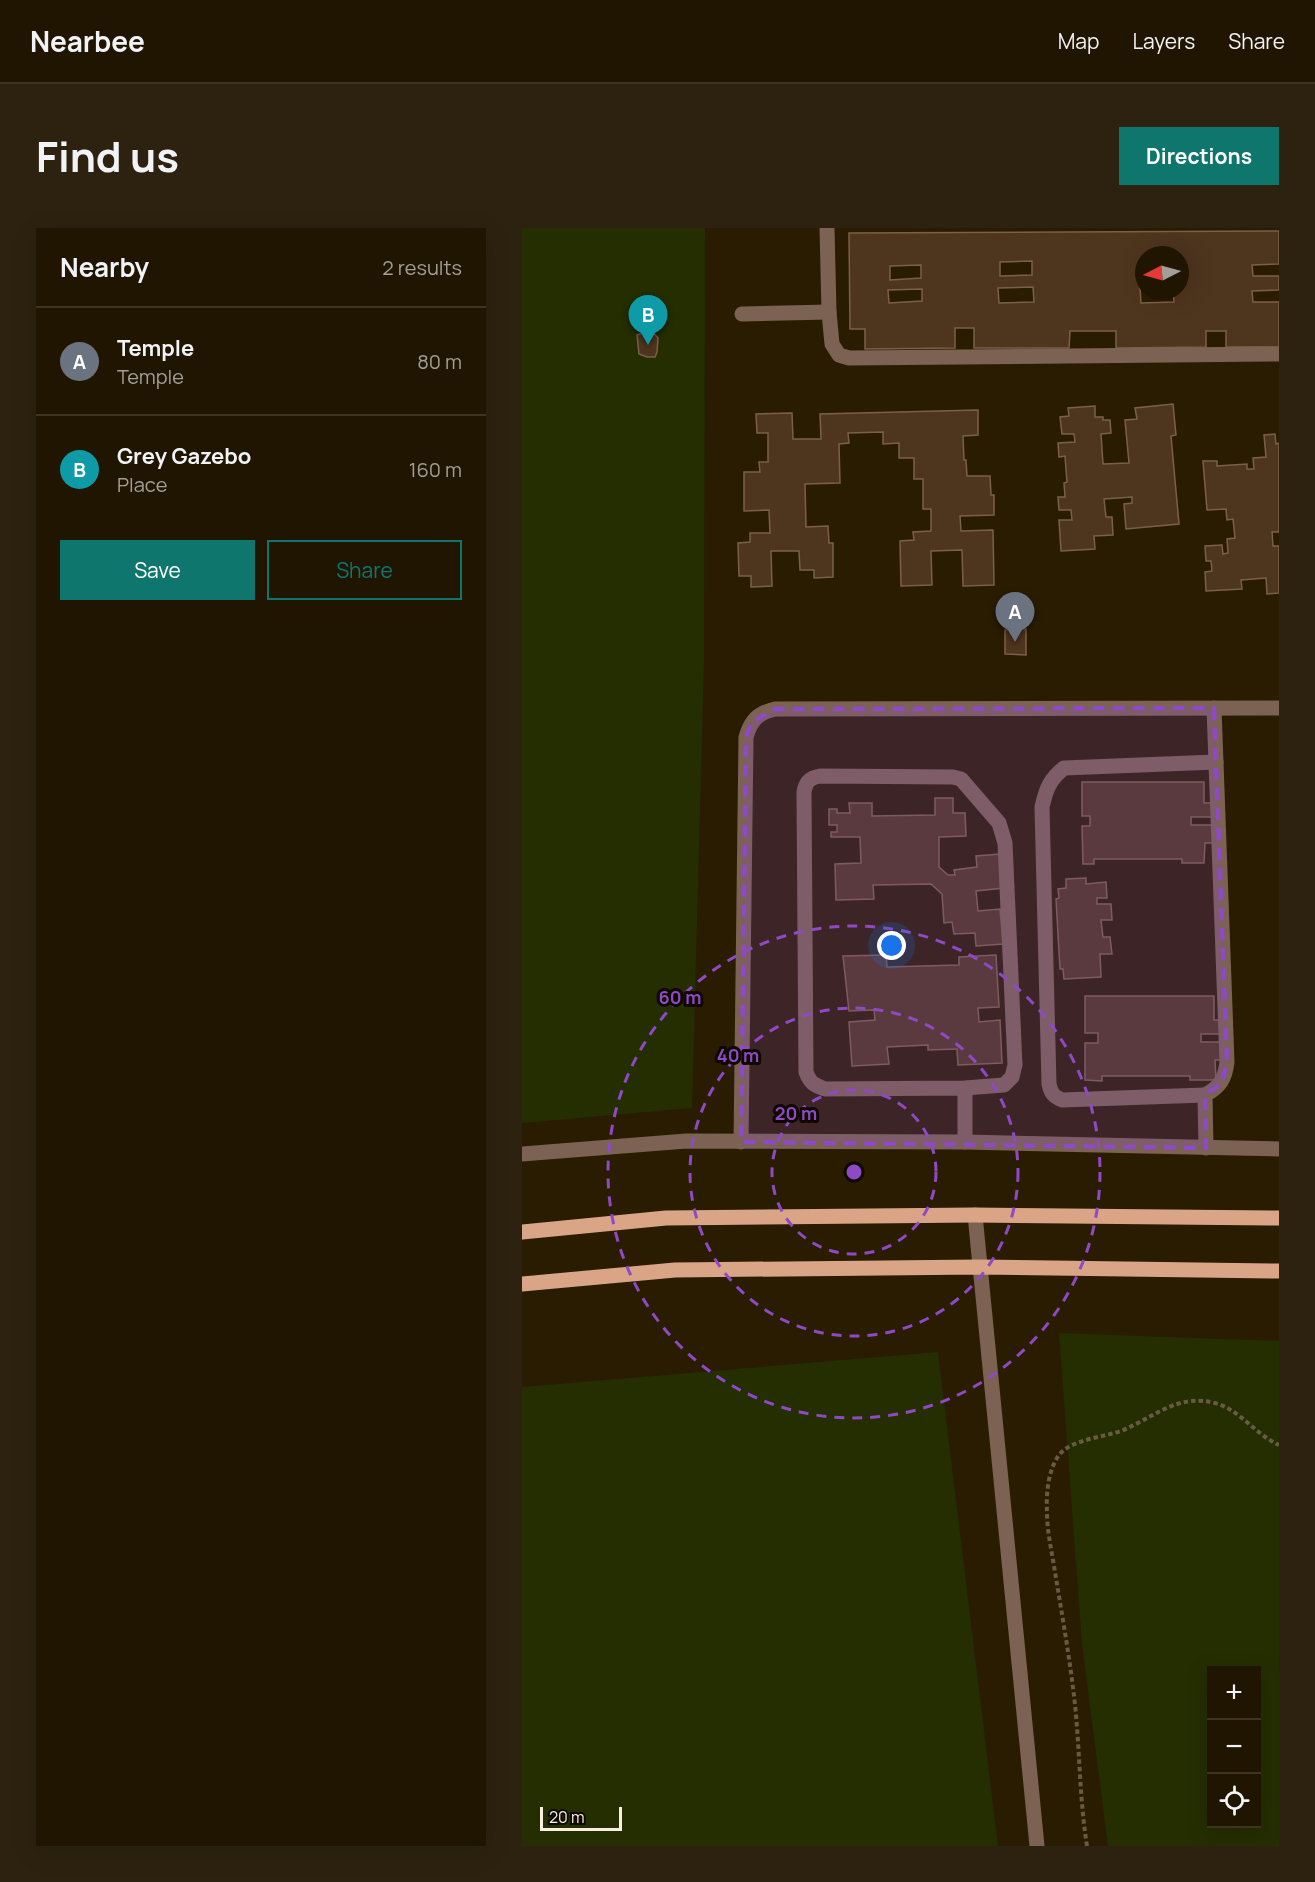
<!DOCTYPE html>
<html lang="en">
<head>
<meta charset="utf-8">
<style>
  body { margin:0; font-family:Manrope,sans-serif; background:#2d220f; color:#f1f3f6 }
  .controls { position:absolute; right:18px; bottom:18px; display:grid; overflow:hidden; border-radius:0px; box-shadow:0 6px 24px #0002 }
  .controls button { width:54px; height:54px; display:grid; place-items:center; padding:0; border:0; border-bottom:2px solid #3d3422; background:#201500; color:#f1f3f6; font:30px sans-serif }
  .compass { position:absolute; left:613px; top:18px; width:54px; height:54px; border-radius:50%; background:#201500; box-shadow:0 6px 24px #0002; rotate:264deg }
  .scale { position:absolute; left:18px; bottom:15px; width:82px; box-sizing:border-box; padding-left:6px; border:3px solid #f9efde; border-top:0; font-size:16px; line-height:21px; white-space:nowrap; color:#f9efde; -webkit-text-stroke:4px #0e0801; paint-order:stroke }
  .you { position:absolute; left:370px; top:718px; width:21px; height:21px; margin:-15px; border:4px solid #fff; border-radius:50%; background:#1a73e8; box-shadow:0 0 0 9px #1a73e833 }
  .badge { display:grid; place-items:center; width:39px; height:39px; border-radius:50%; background:#0f766e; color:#fff; font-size:20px; font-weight:700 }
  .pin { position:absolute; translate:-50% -50px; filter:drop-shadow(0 2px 3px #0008) }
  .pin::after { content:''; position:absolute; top:32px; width:21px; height:18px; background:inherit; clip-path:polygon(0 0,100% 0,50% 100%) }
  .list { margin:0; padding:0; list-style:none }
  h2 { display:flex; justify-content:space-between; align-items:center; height:78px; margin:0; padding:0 24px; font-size:26px }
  h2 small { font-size:20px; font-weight:400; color:#a29f99 }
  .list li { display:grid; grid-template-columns:39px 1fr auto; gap:18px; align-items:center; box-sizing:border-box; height:108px; padding:0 24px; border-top:2px solid #3d3422 }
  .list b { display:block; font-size:22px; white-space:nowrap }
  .list p { margin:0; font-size:20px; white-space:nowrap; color:#a29f99 }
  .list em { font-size:20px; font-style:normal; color:#a29f99 }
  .actions { display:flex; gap:12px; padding:18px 24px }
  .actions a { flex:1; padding:14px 0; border:2px solid #0f766e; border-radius:0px; text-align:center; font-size:21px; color:#0f766e }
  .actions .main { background:#0f766e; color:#fff }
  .icon { flex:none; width:33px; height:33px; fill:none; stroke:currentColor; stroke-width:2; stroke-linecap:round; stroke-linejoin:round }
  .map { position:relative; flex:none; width:757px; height:1618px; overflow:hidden; border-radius:0px }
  header { display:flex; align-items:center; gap:36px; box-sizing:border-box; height:84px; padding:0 30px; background:#201500; border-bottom:2px solid #3d3422 }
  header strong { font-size:28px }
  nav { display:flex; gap:33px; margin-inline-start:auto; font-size:21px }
  .intro { display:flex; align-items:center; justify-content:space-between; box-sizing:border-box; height:144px; padding:0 36px }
  h1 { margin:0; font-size:42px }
  .button { padding:15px 27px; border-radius:0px; background:#0f766e; color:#fff; font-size:21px; font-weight:700 }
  main { display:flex; gap:36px; padding:0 36px }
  aside { flex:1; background:#201500; border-radius:0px; box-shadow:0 6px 24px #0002 }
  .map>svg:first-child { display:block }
</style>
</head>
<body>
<header>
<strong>Nearbee</strong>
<nav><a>Map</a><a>Layers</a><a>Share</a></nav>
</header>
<div class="intro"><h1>Find us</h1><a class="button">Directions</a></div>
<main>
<aside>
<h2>Nearby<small>2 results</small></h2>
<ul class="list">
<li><span class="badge" style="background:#6b7280">A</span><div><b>Temple</b><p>Temple</p></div><em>80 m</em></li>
<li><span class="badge" style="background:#0f9aa8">B</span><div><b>Grey Gazebo</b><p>Place</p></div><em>160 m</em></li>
</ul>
<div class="actions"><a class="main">Save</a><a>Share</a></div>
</aside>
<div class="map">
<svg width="757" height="1618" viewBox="0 0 757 1618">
  <rect width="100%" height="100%" fill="#2a1c00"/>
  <g fill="#242e01" fill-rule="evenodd">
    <polygon points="0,0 183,0 182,434 170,880 0,895"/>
    <path d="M537,1105L757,1113V1618H586L560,1416ZM734,1442V1596H690V1442Z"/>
    <polygon points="416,1124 476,1618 0,1618 0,1159"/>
  </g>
  <g fill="#4e351e" stroke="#7b6048" stroke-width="1.5" fill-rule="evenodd">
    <path d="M757,3V36L730,37L731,48H757V62L730,63L731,74H757V119H704V103H684V119L594,120V103H548L547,120H452V100H433V120L343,121V101H328L327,5ZM622,27H658V63H651L652,74L619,75L618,60H622V47H619V37H622ZM510,33V47L478,48V34ZM399,37V50L368,52V38ZM511,59L512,74L477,75L476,60ZM400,61V73L367,75L366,62Z"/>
    <polygon points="129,102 136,110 135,124 133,129 125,129 117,126 115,107"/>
    <polygon points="651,176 654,207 649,208 657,296 604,301 602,276 610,275 610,269 582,271 584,289 590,289 591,307 572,308 573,321 539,323 537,292 550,292 549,282 537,282 536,269 543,269 542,255 545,254 543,228 537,229 536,215 553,214 552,206 540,206 538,189 547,188 546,180 573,178 573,189 581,189 581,192 588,192 589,205 579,206 581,236 607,235 603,192 615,191 613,180"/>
    <polygon points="456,182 456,207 441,208 442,232 444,232 445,248 468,248 469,267 472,267 472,287 438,288 439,303 471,302 472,357 441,358 440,322 409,323 410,357 379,358 378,313 392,312 391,304 409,303 409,281 401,281 401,251 392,251 392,230 377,230 377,215 361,216 361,204 326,205 327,215 317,216 318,255 283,256 284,299 306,298 307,315 311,315 311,349 292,350 292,342 278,342 277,323 249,323 250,358 229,359 229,348 217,348 216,315 228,314 228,305 248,305 247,282 222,283 222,244 238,244 237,234 246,234 246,205 235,205 234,186 270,185 271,211 299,211 298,186"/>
    <polygon points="753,206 754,216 757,215 757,304 750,304 751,318 757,318 757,365 745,366 744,350 719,352 720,361 684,363 683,344 690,343 689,333 684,333 683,318 700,317 701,326 706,325 705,311 713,310 711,291 705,292 704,281 685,282 681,233 695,233 695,238 725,236 725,241 732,241 731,230 744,229 742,207"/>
    <polygon points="504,401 504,427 483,426 483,402"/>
    <polygon points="560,554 682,554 682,575 692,575 693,589 669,589 669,597 691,597 691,615 683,615 682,635 660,635 660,631 572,631 572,636 561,636 560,598 568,598 568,588 560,588"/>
    <polygon points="413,570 431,570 431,585 443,585 444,608 417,609 417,639 426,647 433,647 432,642 455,639 454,628 478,626 482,660 454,663 456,683 478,681 481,716 454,718 453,705 432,706 430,694 422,695 420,666 409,656 351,657 352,671 314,672 313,636 339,635 338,609 309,609 309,604 315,604 315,597 307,597 307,581 315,581 315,585 328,585 327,575 350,575 350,588 413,587"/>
    <polygon points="564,650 564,656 584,654 585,670 575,670 575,676 589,676 590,692 579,692 581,709 588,709 590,726 578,726 579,749 542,751 541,741 538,741 534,671 537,670 536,661 544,660 544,651"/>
    <polygon points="364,727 365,739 437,737 437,729 474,727 477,779 456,780 457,794 478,792 480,835 436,837 435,821 406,822 406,817 365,819 367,836 330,838 327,794 353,792 352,782 327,783 321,728"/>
    <polygon points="563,768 692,768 692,792 700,792 700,806 679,806 679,814 699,814 699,832 693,832 694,852 668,852 668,848 580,848 580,853 563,852 563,815 576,815 576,805 563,805"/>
  </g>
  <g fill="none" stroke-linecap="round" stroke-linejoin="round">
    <path stroke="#685b43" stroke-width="4" stroke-dasharray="4.5 3" stroke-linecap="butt" d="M565,1618C557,1568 558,1518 552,1468C547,1425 539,1381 532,1338C529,1320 525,1302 525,1284C524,1266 526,1242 537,1227C551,1209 588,1210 608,1199C637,1185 659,1166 693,1175C717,1181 734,1207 757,1217"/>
    <g stroke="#7b6253" stroke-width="15">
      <polyline points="305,0 307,84 310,116 317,127 327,130 757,126"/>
      <polyline points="220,86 307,84"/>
      <path d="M683,867L540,872C531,868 529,865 527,856L520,579C524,561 528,551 542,540L694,534"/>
      <path d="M219,914L224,509C229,492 236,485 253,481L757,480"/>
      <path d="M443,914V860L482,857L490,849L493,837L483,615L477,595L439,551L431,549L298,548C288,550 284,553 282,564L284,844C288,855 292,857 303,861L443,860"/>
      <path d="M684,920L683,867C698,859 703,851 705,834L692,480"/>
      <polyline points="0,926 164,913 443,914 757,921"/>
      <polyline points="453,987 515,1618"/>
    </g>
    <g stroke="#daa586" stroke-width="15">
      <polyline points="0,1004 144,990 453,987 757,990"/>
      <polyline points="0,1056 153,1042 458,1039 757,1043"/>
    </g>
  </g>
  <path fill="#8e49c4" fill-opacity="0.2" stroke="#8e49c4" stroke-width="4.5" stroke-dasharray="12 8" stroke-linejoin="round" d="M692,480L705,834L700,855L683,867L684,920L219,914L224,509L229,495L253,481Z"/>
  <g fill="none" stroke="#8e49c4" stroke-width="3" stroke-dasharray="10 8">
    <circle cx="332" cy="944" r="82"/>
    <circle cx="332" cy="944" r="164"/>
    <circle cx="332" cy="944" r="246"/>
  </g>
  <circle cx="332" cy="944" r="9" fill="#8e49c4" stroke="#0e0801" stroke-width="3"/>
  <g font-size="18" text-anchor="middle" font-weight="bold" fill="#8e49c4" stroke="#0e0801" stroke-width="6" stroke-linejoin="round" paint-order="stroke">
    <text x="158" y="776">60 m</text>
    <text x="216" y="834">40 m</text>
    <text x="274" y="892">20 m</text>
  </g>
</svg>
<div class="controls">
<button>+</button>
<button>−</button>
<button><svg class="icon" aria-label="locate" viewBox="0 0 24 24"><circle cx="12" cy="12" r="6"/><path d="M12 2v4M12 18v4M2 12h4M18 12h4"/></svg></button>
</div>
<svg class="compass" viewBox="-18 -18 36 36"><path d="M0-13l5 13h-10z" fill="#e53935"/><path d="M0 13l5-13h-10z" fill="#a29f99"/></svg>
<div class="scale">20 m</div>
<div class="you"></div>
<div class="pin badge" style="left:493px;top:414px;background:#6b7280">A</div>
<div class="pin badge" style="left:126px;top:117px;background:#0f9aa8">B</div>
</div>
</main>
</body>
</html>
